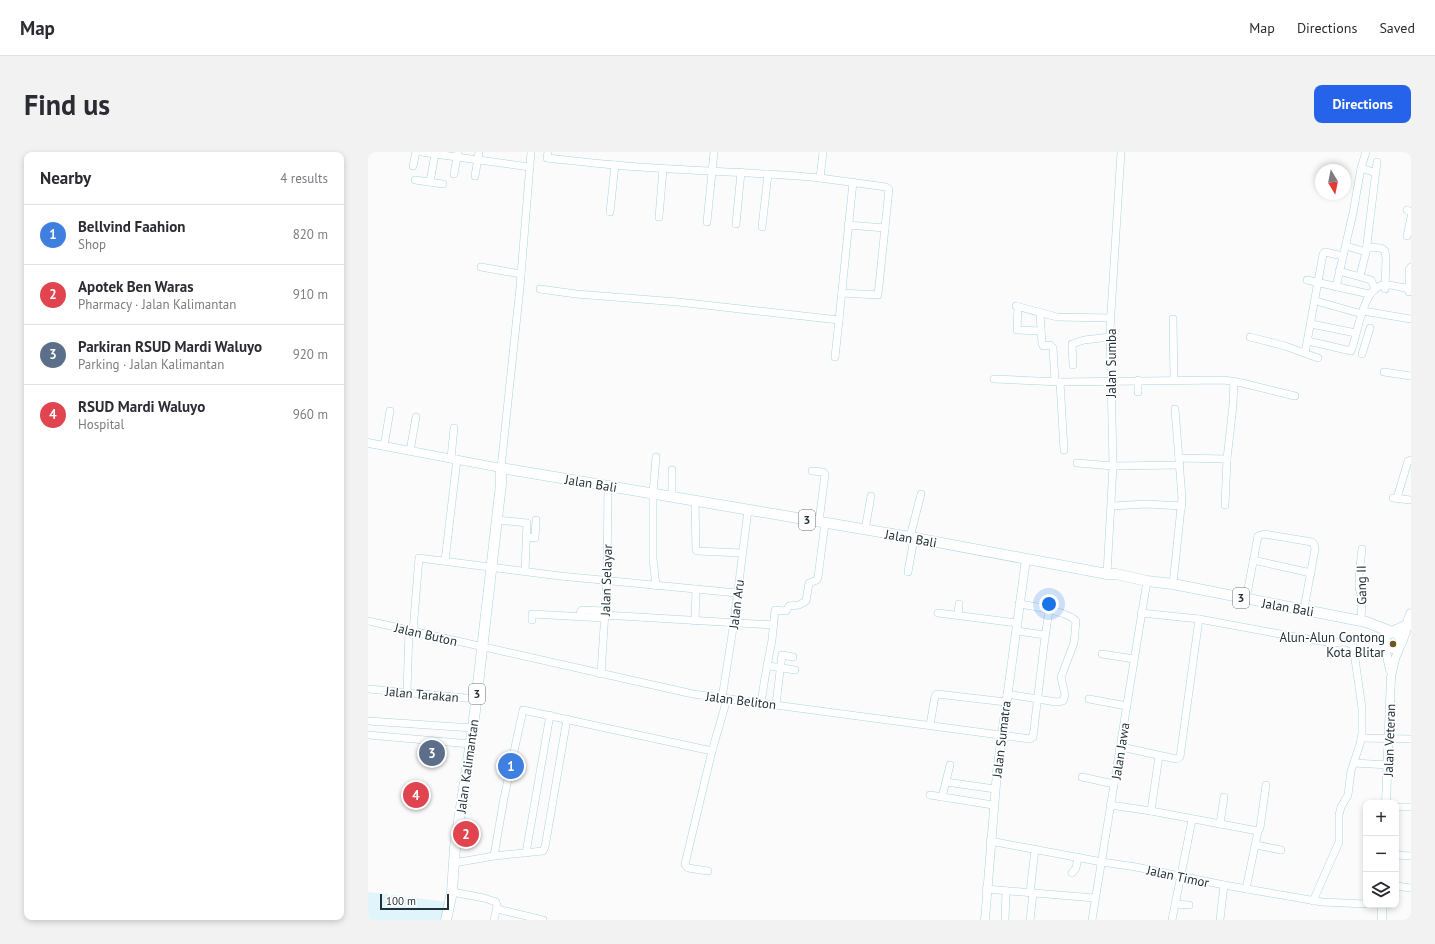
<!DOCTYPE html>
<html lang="en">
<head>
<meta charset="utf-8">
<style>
  body { margin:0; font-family:"PT Sans",sans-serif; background:#f2f2f3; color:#2b2b33 }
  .controls { position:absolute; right:12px; bottom:12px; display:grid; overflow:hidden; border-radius:8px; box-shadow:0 2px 6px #0003 }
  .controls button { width:36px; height:36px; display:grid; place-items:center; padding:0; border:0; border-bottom:1px solid #e1e1e2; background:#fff; color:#2b2b33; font:20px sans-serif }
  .compass { position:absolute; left:947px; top:12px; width:36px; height:36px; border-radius:50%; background:#fff; box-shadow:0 2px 6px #0003; rotate:170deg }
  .scale { position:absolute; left:12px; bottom:10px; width:69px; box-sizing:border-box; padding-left:4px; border:2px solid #223238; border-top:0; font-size:11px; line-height:14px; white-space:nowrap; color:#223238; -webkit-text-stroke:3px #fff; paint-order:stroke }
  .you { position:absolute; left:681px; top:452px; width:14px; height:14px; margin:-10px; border:3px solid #fff; border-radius:50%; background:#1a73e8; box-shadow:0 0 0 6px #1a73e833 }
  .badge { display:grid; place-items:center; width:26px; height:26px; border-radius:50%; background:#2563eb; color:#fff; font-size:13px; font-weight:700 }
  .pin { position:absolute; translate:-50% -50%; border:2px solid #fff; box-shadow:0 1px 4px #0006 }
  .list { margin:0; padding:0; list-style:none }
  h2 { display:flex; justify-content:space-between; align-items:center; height:52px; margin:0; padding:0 16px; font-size:17px }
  h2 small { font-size:13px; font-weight:400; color:#7c7c81 }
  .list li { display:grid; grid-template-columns:26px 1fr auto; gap:12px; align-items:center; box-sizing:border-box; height:60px; padding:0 16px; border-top:1px solid #e1e1e2 }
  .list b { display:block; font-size:15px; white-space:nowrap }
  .list p { margin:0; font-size:13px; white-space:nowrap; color:#7c7c81 }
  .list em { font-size:13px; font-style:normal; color:#7c7c81 }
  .icon { flex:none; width:22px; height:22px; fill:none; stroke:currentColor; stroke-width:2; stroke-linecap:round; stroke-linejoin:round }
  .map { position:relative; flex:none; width:1043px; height:768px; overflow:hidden; border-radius:8px }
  header { display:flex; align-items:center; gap:24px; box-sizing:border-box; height:56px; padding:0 20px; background:#fff; border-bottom:1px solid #e1e1e2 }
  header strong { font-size:19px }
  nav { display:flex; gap:22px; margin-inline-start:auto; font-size:14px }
  .intro { display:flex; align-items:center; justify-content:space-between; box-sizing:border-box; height:96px; padding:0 24px }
  h1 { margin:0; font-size:28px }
  .button { padding:10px 18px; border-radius:8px; background:#2563eb; color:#fff; font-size:14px; font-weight:700 }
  main { display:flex; gap:24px; padding:0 24px }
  aside { flex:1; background:#fff; border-radius:8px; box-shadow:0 2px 6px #0003 }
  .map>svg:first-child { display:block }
</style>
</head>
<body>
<header>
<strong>Map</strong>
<nav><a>Map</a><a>Directions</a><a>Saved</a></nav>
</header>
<div class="intro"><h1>Find us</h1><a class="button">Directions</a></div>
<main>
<aside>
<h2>Nearby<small>4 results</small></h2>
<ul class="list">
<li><span class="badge" style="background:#3f7fe0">1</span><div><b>Bellvind Faahion</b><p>Shop</p></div><em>820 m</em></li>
<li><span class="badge" style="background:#e0444e">2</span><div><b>Apotek Ben Waras</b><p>Pharmacy · Jalan Kalimantan</p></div><em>910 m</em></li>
<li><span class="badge" style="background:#5c6f8a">3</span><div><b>Parkiran RSUD Mardi Waluyo</b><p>Parking · Jalan Kalimantan</p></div><em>920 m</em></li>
<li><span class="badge" style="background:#e0444e">4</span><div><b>RSUD Mardi Waluyo</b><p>Hospital</p></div><em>960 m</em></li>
</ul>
</aside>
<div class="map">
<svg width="1043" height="768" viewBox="0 0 1043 768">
  <rect width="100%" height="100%" fill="#fbfbfb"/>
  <polygon fill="#e0f4fc" points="0,740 80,750 77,768 0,768"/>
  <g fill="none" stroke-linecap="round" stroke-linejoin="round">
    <g stroke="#aad4e4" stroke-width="8">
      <g id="minor">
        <polyline points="53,0 67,2"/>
        <path d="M180,0L179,6C194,8 210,9 225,11C300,19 376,19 452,26L455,0"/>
        <polyline points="45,14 48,0"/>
        <polyline points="993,16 1008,21"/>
        <polyline points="86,22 90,0"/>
        <polyline points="107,24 111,0"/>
        <polyline points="452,26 518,35 521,37 510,143 474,141"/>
        <polyline points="47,28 75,32"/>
        <polyline points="62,30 67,2 162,15"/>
        <polyline points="1039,58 1043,60"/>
        <polyline points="242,60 247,13"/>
        <polyline points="291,65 295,17"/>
        <polyline points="339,70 346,0"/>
        <polyline points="368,72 373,20"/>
        <polyline points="480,73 517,76"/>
        <polyline points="394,75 400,22"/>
        <polyline points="1039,84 1043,65"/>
        <polyline points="978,94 998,100"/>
        <polyline points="999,95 1013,96 1017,99 1018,107 1017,137"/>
        <polyline points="113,115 153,122"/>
        <polyline points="971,119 1003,128 1007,137"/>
        <polyline points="992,124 998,100 1009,10"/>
        <polyline points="939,128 1001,142"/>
        <polyline points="968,135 985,61 993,16 998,0"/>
        <polyline points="172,137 208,142 310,150 471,168 485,30"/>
        <polyline points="1041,140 1041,118 1043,115"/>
        <polyline points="948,149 994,162"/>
        <polyline points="648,154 689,165 743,166"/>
        <polyline points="650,155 649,178 673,179"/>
        <polyline points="995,159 1043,167"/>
        <polyline points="672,161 674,192 675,194 682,193 685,196 687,229"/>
        <polyline points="805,167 806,228"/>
        <polyline points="943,172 988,181"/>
        <polyline points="882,185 917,194 950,206"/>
        <path d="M940,189L983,199C990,182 994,137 1015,133C1023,132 1035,136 1043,137"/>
        <polyline points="937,201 955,102 957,100 975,104"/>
        <polyline points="994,202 1002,176"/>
        <polyline points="467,205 471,168"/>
        <polyline points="705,213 704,192 716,188 742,185"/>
        <polyline points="1016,220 1043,224"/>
        <polyline points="626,227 692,230 856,228 874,231 927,244"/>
        <polyline points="770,228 770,240"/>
        <polyline points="692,230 696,298"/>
        <polyline points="16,294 22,259"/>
        <polyline points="42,299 48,265"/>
        <polyline points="83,306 86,276"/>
        <polyline points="811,306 859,307"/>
        <polyline points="709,311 745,314 812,313"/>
        <polyline points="133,316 152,135 163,0"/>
        <polyline points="444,319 455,320 457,322 451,370"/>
        <polyline points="304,345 304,318"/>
        <polyline points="1025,346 1043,348"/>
        <polyline points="1029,346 1040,309 1043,308"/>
        <polyline points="327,349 328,398 329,399 374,401"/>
        <polyline points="857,353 859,307 865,253 866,229"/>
        <polyline points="744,354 778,352 814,354"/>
        <polyline points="129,368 159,371 157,419"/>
        <polyline points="497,378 503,344"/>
        <polyline points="159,385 167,386 168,368"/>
        <polyline points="542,385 553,342"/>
        <polyline points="885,408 943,421"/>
        <polyline points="77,409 89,307"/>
        <polyline points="540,420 546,386"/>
        <polyline points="739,422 745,314 742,177 753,0"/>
        <polyline points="805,432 814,346 807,257"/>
        <polyline points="288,434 285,407 285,341 288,305"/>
        <polyline points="878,447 890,384 896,382 944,390 946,392 947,397 936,457"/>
        <polyline points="570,461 649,471"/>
        <polyline points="773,461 831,467 939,487 967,491 977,490 985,493 994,556 994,582 992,592 983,619 980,643 973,655 971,663 971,690 945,749"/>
        <polyline points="212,462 213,459 214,458 237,459"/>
        <polyline points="236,463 406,473"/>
        <polyline points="590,463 591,452"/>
        <polyline points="164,468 164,462 236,466"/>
        <polyline points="0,469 325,542 662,587 665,585 676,493 681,458"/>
        <polyline points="327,469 328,437"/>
        <polyline points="993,469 994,446 991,436 991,424 994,397"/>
        <polyline points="45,479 51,406 192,424 369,441"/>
        <polyline points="649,479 677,483"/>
        <polyline points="734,502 766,507"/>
        <polyline points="401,514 427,518"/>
        <polyline points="233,522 239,428 240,334"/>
        <polyline points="0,537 109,547"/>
        <polyline points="39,540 41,478"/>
        <path d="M639,542L688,550L695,549L697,543L693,525L706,491L708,469C701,460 664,454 651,452"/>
        <polyline points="354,546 366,470 380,358"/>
        <polyline points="721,547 759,554"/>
        <polyline points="393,551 397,525 404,488 407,458 418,459 421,454 431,453 438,449 441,431 449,428 450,425 457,371"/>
        <polyline points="408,552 414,503 425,505"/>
        <polyline points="0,569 105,576"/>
        <polyline points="562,573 567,544 569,542 638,550"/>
        <polyline points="0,583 103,592"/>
        <polyline points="993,586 1043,587"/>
        <polyline points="751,598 758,596 808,607 812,605 831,467"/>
        <polyline points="986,611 1020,613"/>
        <polyline points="714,625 746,632"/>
        <polyline points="578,630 627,637"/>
        <polyline points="562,643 625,653"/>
        <polyline points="574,645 582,613"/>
        <polyline points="742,653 783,659 890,679"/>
        <polyline points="1028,655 1043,655"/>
        <polyline points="783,659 791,604"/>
        <polyline points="852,672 856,645"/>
        <polyline points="622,689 734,710 768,715 856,733 954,750 998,752"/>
        <polyline points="888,693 913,698"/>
        <polyline points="158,701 182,563"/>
        <polyline points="1028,703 1043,704"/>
        <polyline points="126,704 136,646 155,558 344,599 359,547"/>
        <polyline points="86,711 126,704 175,699 177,695 199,567"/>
        <polyline points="340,719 320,716 318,714 317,712 344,599"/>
        <polyline points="704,721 708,716 710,705"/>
        <polyline points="1028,734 1043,736"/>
        <polyline points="618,737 727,746"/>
        <polyline points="878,737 890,679 892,676 898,633"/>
        <polyline points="84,740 116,746 128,750 129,754 126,768"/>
        <polyline points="662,741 667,697"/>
        <polyline points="807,752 821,753"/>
        <polyline points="129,757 175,768"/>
        <polyline points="637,768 638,739"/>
        <polyline points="662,768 665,742"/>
        <polyline points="724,768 779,429"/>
        <polyline points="804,768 824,668"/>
        <polyline points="852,768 856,733"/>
      </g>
    </g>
    <g stroke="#aad4e4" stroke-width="9">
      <g id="major">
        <polyline points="0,291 133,316"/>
        <polyline points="1016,490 1022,518"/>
        <polyline points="1018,651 1023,525 1027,507 1033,492"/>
        <polyline points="617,768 629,620 658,407"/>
        <polyline points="1014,768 1014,753"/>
      </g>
    </g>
    <g stroke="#aad4e4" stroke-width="11">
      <g id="highway">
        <path d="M1033,491L1032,484L1026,480L1019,482C1012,493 1026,502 1033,491L1043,462"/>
        <polyline points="78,768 84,740 87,695 105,576 133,332 133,316 542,385 739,422 748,422 779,429 805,432 998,470 1024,480 1039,473"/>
      </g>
    </g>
    <use href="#minor" stroke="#fff" stroke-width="7"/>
    <use href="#major" stroke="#fff" stroke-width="8"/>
    <use href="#highway" stroke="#fff" stroke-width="10"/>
  </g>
  <circle fill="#6a5826" stroke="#fff" stroke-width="1.5" cx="1025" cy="492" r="4"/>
  <g text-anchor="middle" stroke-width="3.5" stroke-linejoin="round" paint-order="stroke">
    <g fill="#fff" stroke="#647074" stroke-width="1">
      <rect x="431" y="358" width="16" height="20" rx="3"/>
      <rect x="865" y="436" width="16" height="20" rx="3"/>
      <rect x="101" y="532" width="16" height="20" rx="3"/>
    </g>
    <g font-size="12" font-weight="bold" fill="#223238">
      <text x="439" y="372">3</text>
      <text x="873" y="450">3</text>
      <text x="109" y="546">3</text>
    </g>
    <g font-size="13" fill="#223238" stroke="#fff">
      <text transform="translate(743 211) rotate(-90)" y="5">Jalan Sumba</text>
      <text transform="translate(223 331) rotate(9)" y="5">Jalan Bali</text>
      <text transform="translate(543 386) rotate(10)" y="5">Jalan Bali</text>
      <text transform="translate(238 428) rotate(-88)" y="5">Jalan Selayar</text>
      <text transform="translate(993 433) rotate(-91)" y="5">Gang II</text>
      <text transform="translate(368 452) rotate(-83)" y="5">Jalan Aru</text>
      <text transform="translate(920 455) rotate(10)" y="5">Jalan Bali</text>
      <text transform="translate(58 482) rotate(13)" y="5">Jalan Buton</text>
      <text transform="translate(54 542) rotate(5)" y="5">Jalan Tarakan</text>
      <text transform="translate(373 548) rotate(7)" y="5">Jalan Beliton</text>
      <text transform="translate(633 587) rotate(-83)" y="5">Jalan Sumatra</text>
      <text transform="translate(1021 588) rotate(-88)" y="5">Jalan Veteran</text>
      <text transform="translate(752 599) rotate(-81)" y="5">Jalan Jawa</text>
      <text transform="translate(99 614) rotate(-82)" y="5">Jalan Kalimantan</text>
      <text transform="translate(810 724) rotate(12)" y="5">Jalan Timor</text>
    </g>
    <g font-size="13" fill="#223238" stroke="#fff" text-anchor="end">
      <text x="1017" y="490">Alun-Alun Contong<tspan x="1017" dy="15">Kota Blitar</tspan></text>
    </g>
  </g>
</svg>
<div class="controls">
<button>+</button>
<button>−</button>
<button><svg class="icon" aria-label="layers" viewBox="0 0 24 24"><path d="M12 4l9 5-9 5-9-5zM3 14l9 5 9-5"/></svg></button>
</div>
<svg class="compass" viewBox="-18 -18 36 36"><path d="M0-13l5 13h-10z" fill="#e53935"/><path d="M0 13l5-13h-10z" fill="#7c7c81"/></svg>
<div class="scale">100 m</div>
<div class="you"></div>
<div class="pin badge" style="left:143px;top:614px;background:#3f7fe0">1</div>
<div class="pin badge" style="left:98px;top:682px;background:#e0444e">2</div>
<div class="pin badge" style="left:64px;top:601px;background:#5c6f8a">3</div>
<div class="pin badge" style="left:48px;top:643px;background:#e0444e">4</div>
</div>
</main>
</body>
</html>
